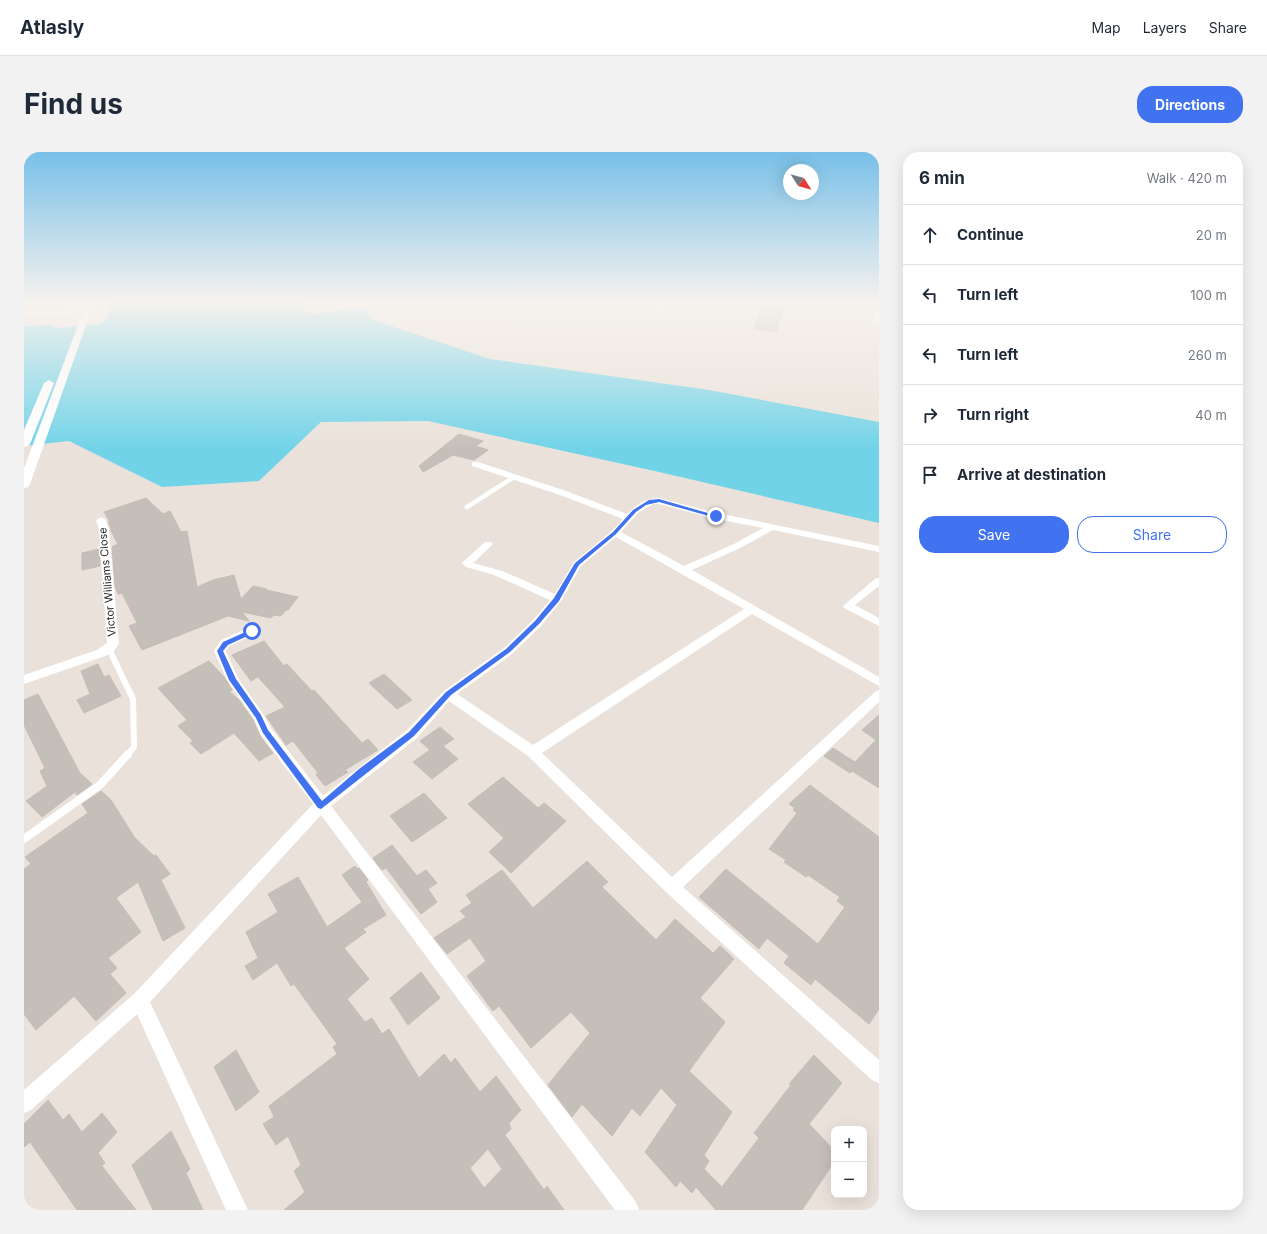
<!DOCTYPE html>
<html lang="en">
<head>
<meta charset="utf-8">
<style>
  body { margin:0; font-family:Inter,sans-serif; background:#f2f2f3; color:#1f2937 }
  .controls { position:absolute; right:12px; bottom:12px; display:grid; overflow:hidden; border-radius:8px; box-shadow:0 4px 16px #0002 }
  .controls button { width:36px; height:36px; display:grid; place-items:center; padding:0; border:0; border-bottom:1px solid #e0e1e3; background:#fff; color:#1f2937; font:20px sans-serif }
  .compass { position:absolute; left:759px; top:12px; width:36px; height:36px; border-radius:50%; background:#fff; box-shadow:0 4px 16px #0002; rotate:126deg }
  .stop { position:absolute; width:12px; height:12px; margin:-9px; border:3px solid #4172f0; border-radius:50%; background:#fff }
  .stop.end { background:#4172f0; border-color:#fff; box-shadow:0 1px 4px #0008 }
  .list { margin:0; padding:0; list-style:none }
  h2 { display:flex; justify-content:space-between; align-items:center; height:52px; margin:0; padding:0 16px; font-size:17px }
  h2 small { font-size:13px; font-weight:400; color:#747a83 }
  .list li { display:grid; grid-template-columns:26px 1fr auto; gap:12px; align-items:center; box-sizing:border-box; height:60px; padding:0 16px; border-top:1px solid #e0e1e3 }
  .list b { display:block; font-size:15px; white-space:nowrap }
  .list em { font-size:13px; font-style:normal; color:#747a83 }
  .actions { display:flex; gap:8px; padding:12px 16px }
  .actions a { flex:1; padding:9px 0; border:1px solid #4172f0; border-radius:16px; text-align:center; font-size:14px; color:#4172f0 }
  .actions .main { background:#4172f0; color:#fff }
  .icon { flex:none; width:22px; height:22px; fill:none; stroke:currentColor; stroke-width:2; stroke-linecap:round; stroke-linejoin:round }
  .map { position:relative; flex:none; width:855px; height:1058px; overflow:hidden; border-radius:16px }
  header { display:flex; align-items:center; gap:24px; box-sizing:border-box; height:56px; padding:0 20px; background:#fff; border-bottom:1px solid #e0e1e3 }
  header strong { font-size:19px }
  nav { display:flex; gap:22px; margin-inline-start:auto; font-size:14px }
  .intro { display:flex; align-items:center; justify-content:space-between; box-sizing:border-box; height:96px; padding:0 24px }
  h1 { margin:0; font-size:28px }
  .button { padding:10px 18px; border-radius:16px; background:#4172f0; color:#fff; font-size:14px; font-weight:700 }
  main { display:flex; gap:24px; padding:0 24px }
  aside { flex:1; background:#fff; border-radius:16px; box-shadow:0 4px 16px #0002 }
  .map>svg:first-child { display:block }
</style>
</head>
<body>
<header>
<strong>Atlasly</strong>
<nav><a>Map</a><a>Layers</a><a>Share</a></nav>
</header>
<div class="intro"><h1>Find us</h1><a class="button">Directions</a></div>
<main>
<div class="map">
<svg width="855" height="1058" viewBox="0 0 855 1058">
  <rect width="100%" height="100%" fill="#eae2da"/>
  <path fill="#71d3e8" d="M88,150H279L280,160C294,164 297,161 311,159C322,157 332,157 343,158L349,168L466,207L685,238L855,270V371L635,320L404,269L297,270L235,329L138,335L45,289L0,294V174L25,173L33,176L75,172L83,168Z"/>
  <g fill="#c5bfba" stroke="#c5bdb4" fill-rule="evenodd">
    <polygon points="738,150 761,150 752,180 730,177"/>
    <polygon points="435,282 459,289 452,294 464,298 450,308 429,303 399,320 395,314"/>
    <polygon points="122,346 139,362 146,359 157,380 163,379 173,435 189,428 210,423 217,447 229,434 243,437 242,438 274,445 264,458 262,458 257,464 250,463 247,466 218,460 225,469 204,464 118,498 105,474 113,471 98,441 94,442 91,434 88,395 94,392 87,379 87,376 84,370 86,370 80,360"/>
    <polygon points="75,397 76,414 58,418 58,401"/>
    <polygon points="240,489 260,514 263,512 288,539 290,538 338,591 344,587 354,598 321,618 324,620 301,634 292,623 294,621 269,589 262,593 242,564 261,555 234,525 227,529 208,503"/>
    <polygon points="185,509 201,526 208,538 205,539 215,548 229,568 236,584 249,601 235,609 210,581 177,602 166,591 169,589 154,574 163,568 134,536"/>
    <polygon points="74,512 80,525 85,523 97,544 60,561 53,548 66,542 57,519"/>
    <polygon points="360,522 388,548 373,557 345,531"/>
    <polygon points="14,542 56,621 68,632 53,643 51,640 18,665 2,649 23,634 16,619 21,616 0,573 0,548"/>
    <polygon points="855,563 855,636 828,619 826,621 800,604 809,596 831,610 852,588 838,578"/>
    <polygon points="416,575 430,587 419,594 434,607 408,627 389,610 406,598 396,589"/>
    <polygon points="479,625 514,656 520,651 542,669 487,721 465,700 480,686 444,652"/>
    <polygon points="786,633 855,685 855,857 845,872 791,827 787,833 760,811 765,804 743,786 735,797 675,745 702,717 794,792 821,755 813,749 816,745 784,723 782,725 760,710 762,708 745,697 773,661 769,658 771,656 765,652"/>
    <polygon points="77,639 87,648 111,686 130,704 132,703 146,722 137,728 161,776 139,789 114,730 92,746 117,780 84,806 93,816 86,822 102,841 72,869 50,844 12,878 0,862 0,717 7,712 1,705 64,661 58,652"/>
    <polygon points="400,641 423,666 388,690 366,664"/>
    <polygon points="368,693 393,724 402,718 413,731 404,737 413,750 397,762 362,716 358,718 349,706"/>
    <polygon points="563,709 584,730 578,735 632,788 651,767 689,801 696,794 710,807 676,846 701,870 665,919 708,960 680,1003 685,1009 680,1017 698,1035 735,986 730,981 767,933 765,932 790,903 818,931 785,972 810,998 810,1010 778,1058 692,1058 672,1035 668,1041 656,1029 652,1035 621,1000 653,953 637,936 616,964 608,956 588,984 558,952 548,965 524,933 566,881 547,860 507,896 475,854 469,859 443,824 462,809 446,786 423,802 410,786 442,765 436,759 448,751 442,743 478,718 509,756"/>
    <path d="M331,714L333,717L335,716L344,728L342,730L362,763L339,777L342,780L320,796L345,827L323,847L341,870L348,866L358,882L365,877L395,926L420,902L427,911L431,906L456,940L472,924L497,958L485,971L487,977L481,983L520,1038L523,1034L540,1058H260L281,1040L270,1019L277,1013L264,984L252,993L239,972L250,965L245,954L313,902L309,895L313,892L270,832L267,834L253,811L229,828L221,814L234,806L222,780L254,760L244,742L274,725L303,775L338,750L318,723ZM464,997L478,1017L460,1036L446,1016Z"/>
    <polygon points="397,820 416,846 384,873 366,846"/>
    <polygon points="212,898 235,940 212,959 190,915"/>
    <polygon points="24,948 39,968 45,962 58,980 78,961 93,980 74,1001 81,1011 78,1014 112,1058 53,1058 6,990 0,995 0,972"/>
    <polygon points="147,979 166,1017 162,1021 179,1058 129,1058 108,1013"/>
  </g>
  <g fill="none" stroke-linecap="round" stroke-linejoin="round">
    <polyline stroke="#fff" stroke-width="3" points="0,163 41,161 50,159"/>
    <polyline stroke="#fff" stroke-width="4.5" points="443,355 490,325"/>
    <polyline stroke="#fff" stroke-width="6" points="85,497 109,547 110,595 103,603"/>
    <polyline stroke="#fff" stroke-width="8" points="0,687 76,633 104,602"/>
    <g fill="#fff" fill-rule="evenodd">
      <polygon points="629,150 634,150 641,158 641,160 637,160"/>
      <polygon points="777,150 782,150 776,158 772,158 771,157"/>
      <polygon points="855,160 855,167 853,172 848,173 852,162"/>
      <path d="M448,310H454L542,339L603,362C612,353 622,346 635,346L693,361L855,394V400L749,378L716,396L668,418L855,525V534L728,462L518,601L648,725L851,540L855,538V550L659,735L855,908V931L848,928L642,740L504,604L425,549L393,586L307,654L612,1050L615,1058H591L297,663L126,850L224,1058H202L113,862L7,958L0,961V938L110,842L289,652L237,583L230,567L203,528L190,499L197,488L224,476H232L234,479L232,482L205,494L202,499L214,526L239,562L247,576L299,644L383,578L420,539L480,496L509,468L526,448L470,423L442,415L438,411L440,409L461,390H467L469,392L467,394L449,411L478,419L531,442L550,410L588,379L599,367L536,343L448,314ZM629,352H635L692,367L739,376L710,392L660,414L597,380L614,361ZM592,385L720,457L509,593L433,542L488,502L517,474L537,449L557,414Z"/>
      <polygon points="77,365 82,368 85,377 95,492 89,500 81,504 0,532 0,523 73,498 83,491 75,377 72,368"/>
      <polygon points="855,426 855,434 831,453 855,466 855,474 820,456 819,454 851,427"/>
    </g>
    <g fill="#fff" fill-rule="evenodd">
      <polygon points="42,150 50,150 49,156 61,155 63,150 71,150 69,154 74,153 78,155 67,159 6,332 4,335 0,336 0,316 59,160 43,161 40,155"/>
      <polygon points="25,228 30,231 6,292 4,294 0,295 0,278 20,231"/>
    </g>
  </g>
  <linearGradient id="sky" x2="0" y2="1"><stop stop-color="#78c0e8"/><stop offset="0.5" stop-color="#f6f2ee"/><stop offset="1" stop-color="#f6f2ee" stop-opacity="0"/></linearGradient>
  <rect width="855" height="298" fill="url(#sky)"/>
  <polygon fill="#4172f0" points="635,347 694,364 692,366 635,350 622,353 612,360 592,382 555,413 535,449 515,472 486,500 427,543 390,584 297,657 294,656 239,581 232,566 205,528 193,499 199,490 226,478 230,478 230,481 204,493 199,499 212,527 237,563 244,578 298,649 335,617 385,580 422,540 482,497 511,469 530,446 551,411 589,380 609,358 625,348"/>
  <g text-anchor="middle" stroke-width="3" stroke-linejoin="round" paint-order="stroke">
    <g font-size="11" fill="#282828" stroke="#fff">
      <text transform="translate(83 430) rotate(-95)" y="4">Victor Williams Close</text>
    </g>
  </g>
</svg>
<div class="controls">
<button>+</button>
<button>−</button>
</div>
<svg class="compass" viewBox="-18 -18 36 36"><path d="M0-13l5 13h-10z" fill="#e53935"/><path d="M0 13l5-13h-10z" fill="#747a83"/></svg>
<div class="stop" style="left:228px;top:479px"></div>
<div class="stop end" style="left:692px;top:364px"></div>
</div>
<aside>
<h2>6 min<small>Walk · 420 m</small></h2>
<ul class="list">
<li><svg class="icon" aria-label="ahead" viewBox="0 0 24 24"><path d="M12 20V5M6 11l6-6 6 6"/></svg><div><b>Continue</b></div><em>20 m</em></li>
<li><svg class="icon" aria-label="left" viewBox="0 0 24 24"><path d="M17 20v-9H6M10 6l-5 5 5 5"/></svg><div><b>Turn left</b></div><em>100 m</em></li>
<li><svg class="icon" aria-label="left" viewBox="0 0 24 24"><path d="M17 20v-9H6M10 6l-5 5 5 5"/></svg><div><b>Turn left</b></div><em>260 m</em></li>
<li><svg class="icon" aria-label="right" viewBox="0 0 24 24"><path d="M7 20v-9h11M14 6l5 5-5 5"/></svg><div><b>Turn right</b></div><em>40 m</em></li>
<li><svg class="icon" aria-label="arrive" viewBox="0 0 24 24"><path d="M6 21V4h12l-3 4 3 4H6"/></svg><div><b>Arrive at destination</b></div></li>
</ul>
<div class="actions"><a class="main">Save</a><a>Share</a></div>
</aside>
</main>
</body>
</html>
